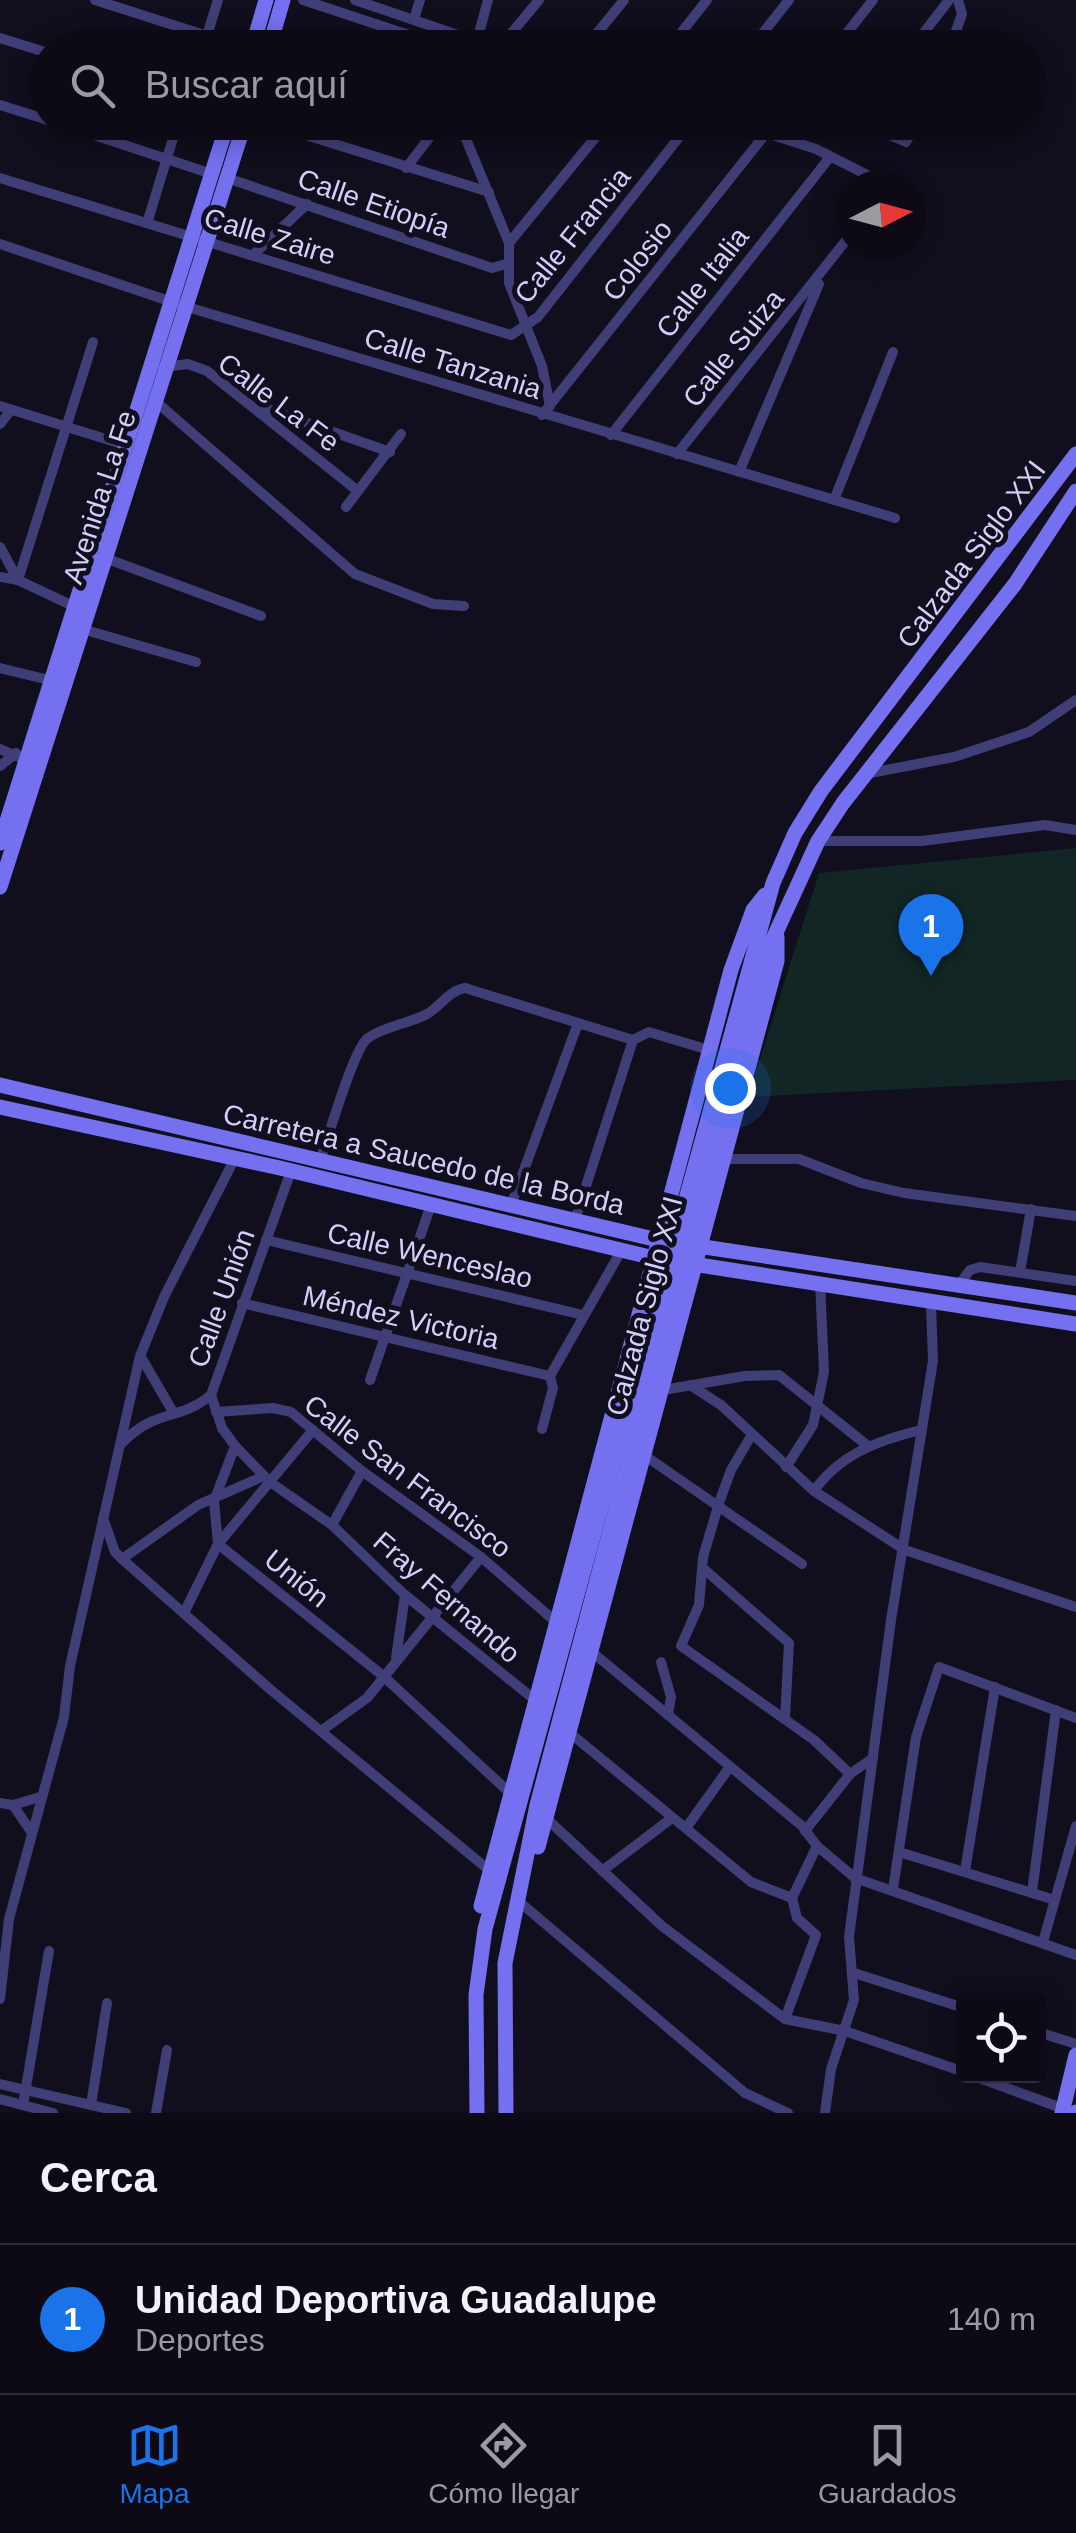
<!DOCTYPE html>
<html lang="es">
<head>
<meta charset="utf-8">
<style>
  body { margin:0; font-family:Helvetica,sans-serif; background:#16131f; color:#f1f3f6 }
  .controls { position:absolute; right:30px; bottom:30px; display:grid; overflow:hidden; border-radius:10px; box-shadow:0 5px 25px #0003 }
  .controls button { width:90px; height:90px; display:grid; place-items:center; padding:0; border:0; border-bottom:2px solid #2d2b35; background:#0d0a16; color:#f1f3f6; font:50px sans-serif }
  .compass { position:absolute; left:836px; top:170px; width:90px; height:90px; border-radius:50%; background:#0d0a16; box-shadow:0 5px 25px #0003; rotate:84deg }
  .you { position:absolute; left:730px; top:1088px; width:35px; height:35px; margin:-25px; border:8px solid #fff; border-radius:50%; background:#1a73e8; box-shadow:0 0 0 15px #1a73e833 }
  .badge { display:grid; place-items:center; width:65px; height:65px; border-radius:50%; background:#1a73e8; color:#fff; font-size:32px; font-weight:700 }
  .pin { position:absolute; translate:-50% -82px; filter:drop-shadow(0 2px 5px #0008) }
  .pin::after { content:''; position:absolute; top:52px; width:35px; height:30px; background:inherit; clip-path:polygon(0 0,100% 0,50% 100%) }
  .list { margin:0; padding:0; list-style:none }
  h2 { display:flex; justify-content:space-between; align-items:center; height:130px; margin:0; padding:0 40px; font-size:42px }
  h2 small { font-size:32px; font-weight:400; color:#9a9aa1 }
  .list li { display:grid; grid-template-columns:65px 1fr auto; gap:30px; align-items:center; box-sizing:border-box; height:150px; padding:0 40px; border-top:2px solid #2d2b35 }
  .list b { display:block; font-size:38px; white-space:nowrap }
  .list p { margin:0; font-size:32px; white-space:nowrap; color:#9a9aa1 }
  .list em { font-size:32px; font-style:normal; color:#9a9aa1 }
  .icon { flex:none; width:55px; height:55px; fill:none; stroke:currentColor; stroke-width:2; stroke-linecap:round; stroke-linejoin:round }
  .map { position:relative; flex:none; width:1076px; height:2113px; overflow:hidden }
  .search { position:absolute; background:#0d0a16; box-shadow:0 5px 25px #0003; left:30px; right:30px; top:30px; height:110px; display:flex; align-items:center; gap:25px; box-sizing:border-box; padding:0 35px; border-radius:55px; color:#9a9aa1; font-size:38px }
  .sheet { height:280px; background:#0d0a16 }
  nav { display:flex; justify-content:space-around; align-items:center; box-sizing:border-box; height:140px; border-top:2px solid #2d2b35; background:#0d0a16; font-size:28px; color:#9a9aa1 }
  nav a { display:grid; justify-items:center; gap:5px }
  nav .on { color:#1a73e8 }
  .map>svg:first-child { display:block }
</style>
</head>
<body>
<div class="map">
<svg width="1076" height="2113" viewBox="0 0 1076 2113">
  <rect width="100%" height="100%" fill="#110e1d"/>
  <polygon fill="#122626" points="1076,848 1076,1080 748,1097 819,873"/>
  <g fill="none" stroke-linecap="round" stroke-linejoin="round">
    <g stroke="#403e77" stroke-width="10">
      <polyline points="95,0 245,48"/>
      <polyline points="303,0 448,48"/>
      <polyline points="355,0 496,48"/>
      <polyline points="414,19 420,0"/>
      <polyline points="0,38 48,53"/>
      <polyline points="203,48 218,0"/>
      <polyline points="475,48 488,0"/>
      <polyline points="499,48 539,0"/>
      <polyline points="585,48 624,0"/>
      <polyline points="669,48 707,0"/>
      <polyline points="751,48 789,0"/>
      <polyline points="835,48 873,0"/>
      <polyline points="912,48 949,0"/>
      <polyline points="950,48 962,14 958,0"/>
      <polyline points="0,105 48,120"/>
      <polyline points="55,122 212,174"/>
      <polyline points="264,122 489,192"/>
      <polyline points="459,122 509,243 509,283 542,366 550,406"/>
      <polyline points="733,122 816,149 887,185"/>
      <polyline points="859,122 906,142 918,122"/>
      <polyline points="406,168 429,138 433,122"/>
      <polyline points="0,178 511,335 538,317 691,122"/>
      <polyline points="227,178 492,268 506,264"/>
      <polyline points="148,220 178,122"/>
      <polyline points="509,243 608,122"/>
      <polyline points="0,244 184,306 895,518"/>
      <polyline points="254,254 307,204"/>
      <polyline points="163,367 188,364 207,371 358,491"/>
      <polyline points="154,400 355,574 433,604 464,606"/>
      <polyline points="0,406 125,445"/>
      <polyline points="260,413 268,409 390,452"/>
      <polyline points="542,415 775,122"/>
      <polyline points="0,424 11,410"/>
      <polyline points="611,435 830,157"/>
      <polyline points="677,454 851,234"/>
      <polyline points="739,472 819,284"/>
      <polyline points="834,500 893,352"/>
      <polyline points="346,507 401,434"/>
      <polyline points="0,547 18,580"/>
      <polyline points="105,558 261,616"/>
      <polyline points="0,577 18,580"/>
      <polyline points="73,606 18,580 93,342"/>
      <polyline points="82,629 196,662"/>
      <polyline points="0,668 49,680"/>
      <polyline points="0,749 31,762"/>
      <polyline points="0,766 16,753"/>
      <polyline points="865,774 954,757 1029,732 1076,700"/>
      <polyline points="818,841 922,841 1045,825 1076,830"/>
      <polyline points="722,1159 799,1159 861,1183 904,1193 1076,1216"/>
      <path d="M320,1161C328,1138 354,1047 368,1038C385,1026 408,1024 427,1014C441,1006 448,991 465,988L633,1040L649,1032L709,1050"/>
      <polyline points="511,1205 577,1026"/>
      <polyline points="575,1220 633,1040"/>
      <polyline points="266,1240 583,1315"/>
      <polyline points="1020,1272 1031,1209"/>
      <polyline points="957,1287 970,1270 980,1267 1076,1281"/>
      <polyline points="242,1303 550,1376"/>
      <polyline points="141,1357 173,1412"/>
      <polyline points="370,1380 431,1205"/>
      <polyline points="690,1385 721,1405 814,1491 905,1550 1076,1607"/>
      <polyline points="663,1390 745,1376 779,1375 868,1446"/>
      <polyline points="211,1395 222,1428 235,1446 214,1501 218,1544 382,1675 510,1793"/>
      <polyline points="216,1412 273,1408 291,1412 362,1471 481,1557 556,1622"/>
      <polyline points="542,1429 553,1388 550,1376 621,1251"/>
      <polyline points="751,1436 731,1470 719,1503 703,1557 699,1605 681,1646 814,1740 850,1774"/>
      <path d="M121,1444C157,1407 179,1422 211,1395L291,1171"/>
      <polyline points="235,1446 270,1482 332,1525 405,1595 535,1700"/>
      <polyline points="644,1455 802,1564"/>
      <polyline points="786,1467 813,1425 824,1372 820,1282"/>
      <path d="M814,1491C840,1454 879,1440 921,1430"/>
      <polyline points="103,1518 115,1552 122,1559 271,1690 490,1871"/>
      <polyline points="332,1525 362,1471"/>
      <polyline points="122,1559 198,1505 264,1476"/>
      <polyline points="705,1570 789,1643 785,1719"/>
      <polyline points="184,1613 218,1544 313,1430"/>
      <polyline points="592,1652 802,1826 817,1846 855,1878 1076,1955"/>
      <polyline points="396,1658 405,1595"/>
      <polyline points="661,1662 671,1697 668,1715"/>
      <polyline points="321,1731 367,1698 481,1557"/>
      <polyline points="570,1733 751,1882 792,1898"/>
      <polyline points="0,1803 13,1805 40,1797"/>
      <polyline points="13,1805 32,1833"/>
      <polyline points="546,1818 662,1926 785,2019 845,2031 964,2072"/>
      <polyline points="686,1828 729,1768"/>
      <polyline points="805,1831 850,1774 873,1758"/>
      <polyline points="899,1852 1055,1900"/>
      <polyline points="602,1871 672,1818"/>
      <polyline points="965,1871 995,1687"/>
      <polyline points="893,1889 916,1737 939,1667 1076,1718"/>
      <polyline points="1032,1892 1056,1710"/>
      <polyline points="516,1899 745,2093 788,2113"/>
      <polyline points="1043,1942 1076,1826"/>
      <polyline points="854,1973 964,2008"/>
      <polyline points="0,1999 9,1919 64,1717 70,1666 140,1356 164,1297 235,1158"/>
      <polyline points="785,2019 816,1935 797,1918 792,1898 817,1846"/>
      <polyline points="1038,2032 1076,2044"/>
      <polyline points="974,2076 1064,2109"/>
      <polyline points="0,2084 126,2113"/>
      <polyline points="0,2099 53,2113"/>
      <polyline points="23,2105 49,1951"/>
      <polyline points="91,2105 107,2003"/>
      <polyline points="156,2113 167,2050"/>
      <polyline points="825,2113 831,2069 854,2000 849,1937 891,1620 933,1361 931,1304"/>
    </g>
    <g stroke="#7470f0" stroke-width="15">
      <polyline points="252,48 266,0"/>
      <polyline points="269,48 283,0"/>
      <polyline points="0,843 228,122"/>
      <polyline points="0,887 245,122"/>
      <polyline points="0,1085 658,1240 1076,1303"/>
      <polyline points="0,1107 280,1168 654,1258 1076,1324"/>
      <polyline points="538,1847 777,961 777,937"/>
      <polyline points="481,1906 731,970 753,910 765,895"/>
      <polyline points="477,2113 476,1995 485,1929 773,883 795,833 821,791 1076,454"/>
      <polyline points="506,2113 505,1963 537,1805 761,965 818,841 843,803 1015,584 1076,491"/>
      <polyline points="1062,2113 1076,2055"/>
      <polyline points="1076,2113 1076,2112"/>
    </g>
  </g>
  <g text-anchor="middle" stroke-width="10" stroke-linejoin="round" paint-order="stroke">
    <g font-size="28" fill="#d4cffa" stroke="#110e1d">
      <text transform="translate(374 203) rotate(19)" y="10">Calle Etiopía</text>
      <text transform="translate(572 235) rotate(-51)" y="10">Calle Francia</text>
      <text transform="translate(270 236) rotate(17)" y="10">Calle Zaire</text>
      <text transform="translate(637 260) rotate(-52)" y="10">Colosio</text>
      <text transform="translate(702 282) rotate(-52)" y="10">Calle Italia</text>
      <text transform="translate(733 348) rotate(-51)" y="10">Calle Suiza</text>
      <text transform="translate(453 363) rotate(17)" y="10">Calle Tanzania</text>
      <text transform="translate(279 402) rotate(37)" y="10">Calle La Fe</text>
      <text transform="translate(99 497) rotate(-72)" y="10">Avenida La Fe</text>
      <text transform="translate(971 554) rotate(-53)" y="10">Calzada Siglo XXI</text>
      <text transform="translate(424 1159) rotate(13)" y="10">Carretera a Saucedo de la Borda</text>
      <text transform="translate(430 1255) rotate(13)" y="10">Calle Wenceslao</text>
      <text transform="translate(221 1298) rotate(-70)" y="10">Calle Unión</text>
      <text transform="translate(644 1306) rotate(-75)" y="10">Calzada Siglo XXI</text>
      <text transform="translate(401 1317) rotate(13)" y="10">Méndez Victoria</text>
      <text transform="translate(408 1476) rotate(37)" y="10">Calle San Francisco</text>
      <text transform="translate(297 1578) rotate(39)" y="10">Unión</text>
      <text transform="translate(447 1597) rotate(41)" y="10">Fray Fernando</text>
    </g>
  </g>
</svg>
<div class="controls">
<button><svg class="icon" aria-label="locate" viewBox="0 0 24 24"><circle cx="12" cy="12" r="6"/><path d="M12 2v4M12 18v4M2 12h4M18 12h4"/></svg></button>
</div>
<svg class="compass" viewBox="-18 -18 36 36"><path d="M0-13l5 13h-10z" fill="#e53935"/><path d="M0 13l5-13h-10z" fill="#9a9aa1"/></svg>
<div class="you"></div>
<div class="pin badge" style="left:931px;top:976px">1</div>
<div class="search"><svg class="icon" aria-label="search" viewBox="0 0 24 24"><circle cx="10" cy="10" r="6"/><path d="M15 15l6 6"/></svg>Buscar aquí</div>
</div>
<section class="sheet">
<h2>Cerca<small></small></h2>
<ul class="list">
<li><span class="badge">1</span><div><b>Unidad Deportiva Guadalupe</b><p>Deportes</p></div><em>140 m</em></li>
</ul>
</section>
<nav>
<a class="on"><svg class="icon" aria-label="map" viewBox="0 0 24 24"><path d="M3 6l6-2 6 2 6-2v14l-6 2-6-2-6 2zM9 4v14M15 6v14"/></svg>Mapa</a>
<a><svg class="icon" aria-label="directions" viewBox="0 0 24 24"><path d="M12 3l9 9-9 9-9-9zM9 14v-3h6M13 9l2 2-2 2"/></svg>Cómo llegar</a>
<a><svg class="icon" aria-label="saved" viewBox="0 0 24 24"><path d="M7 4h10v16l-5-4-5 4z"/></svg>Guardados</a>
</nav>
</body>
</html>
